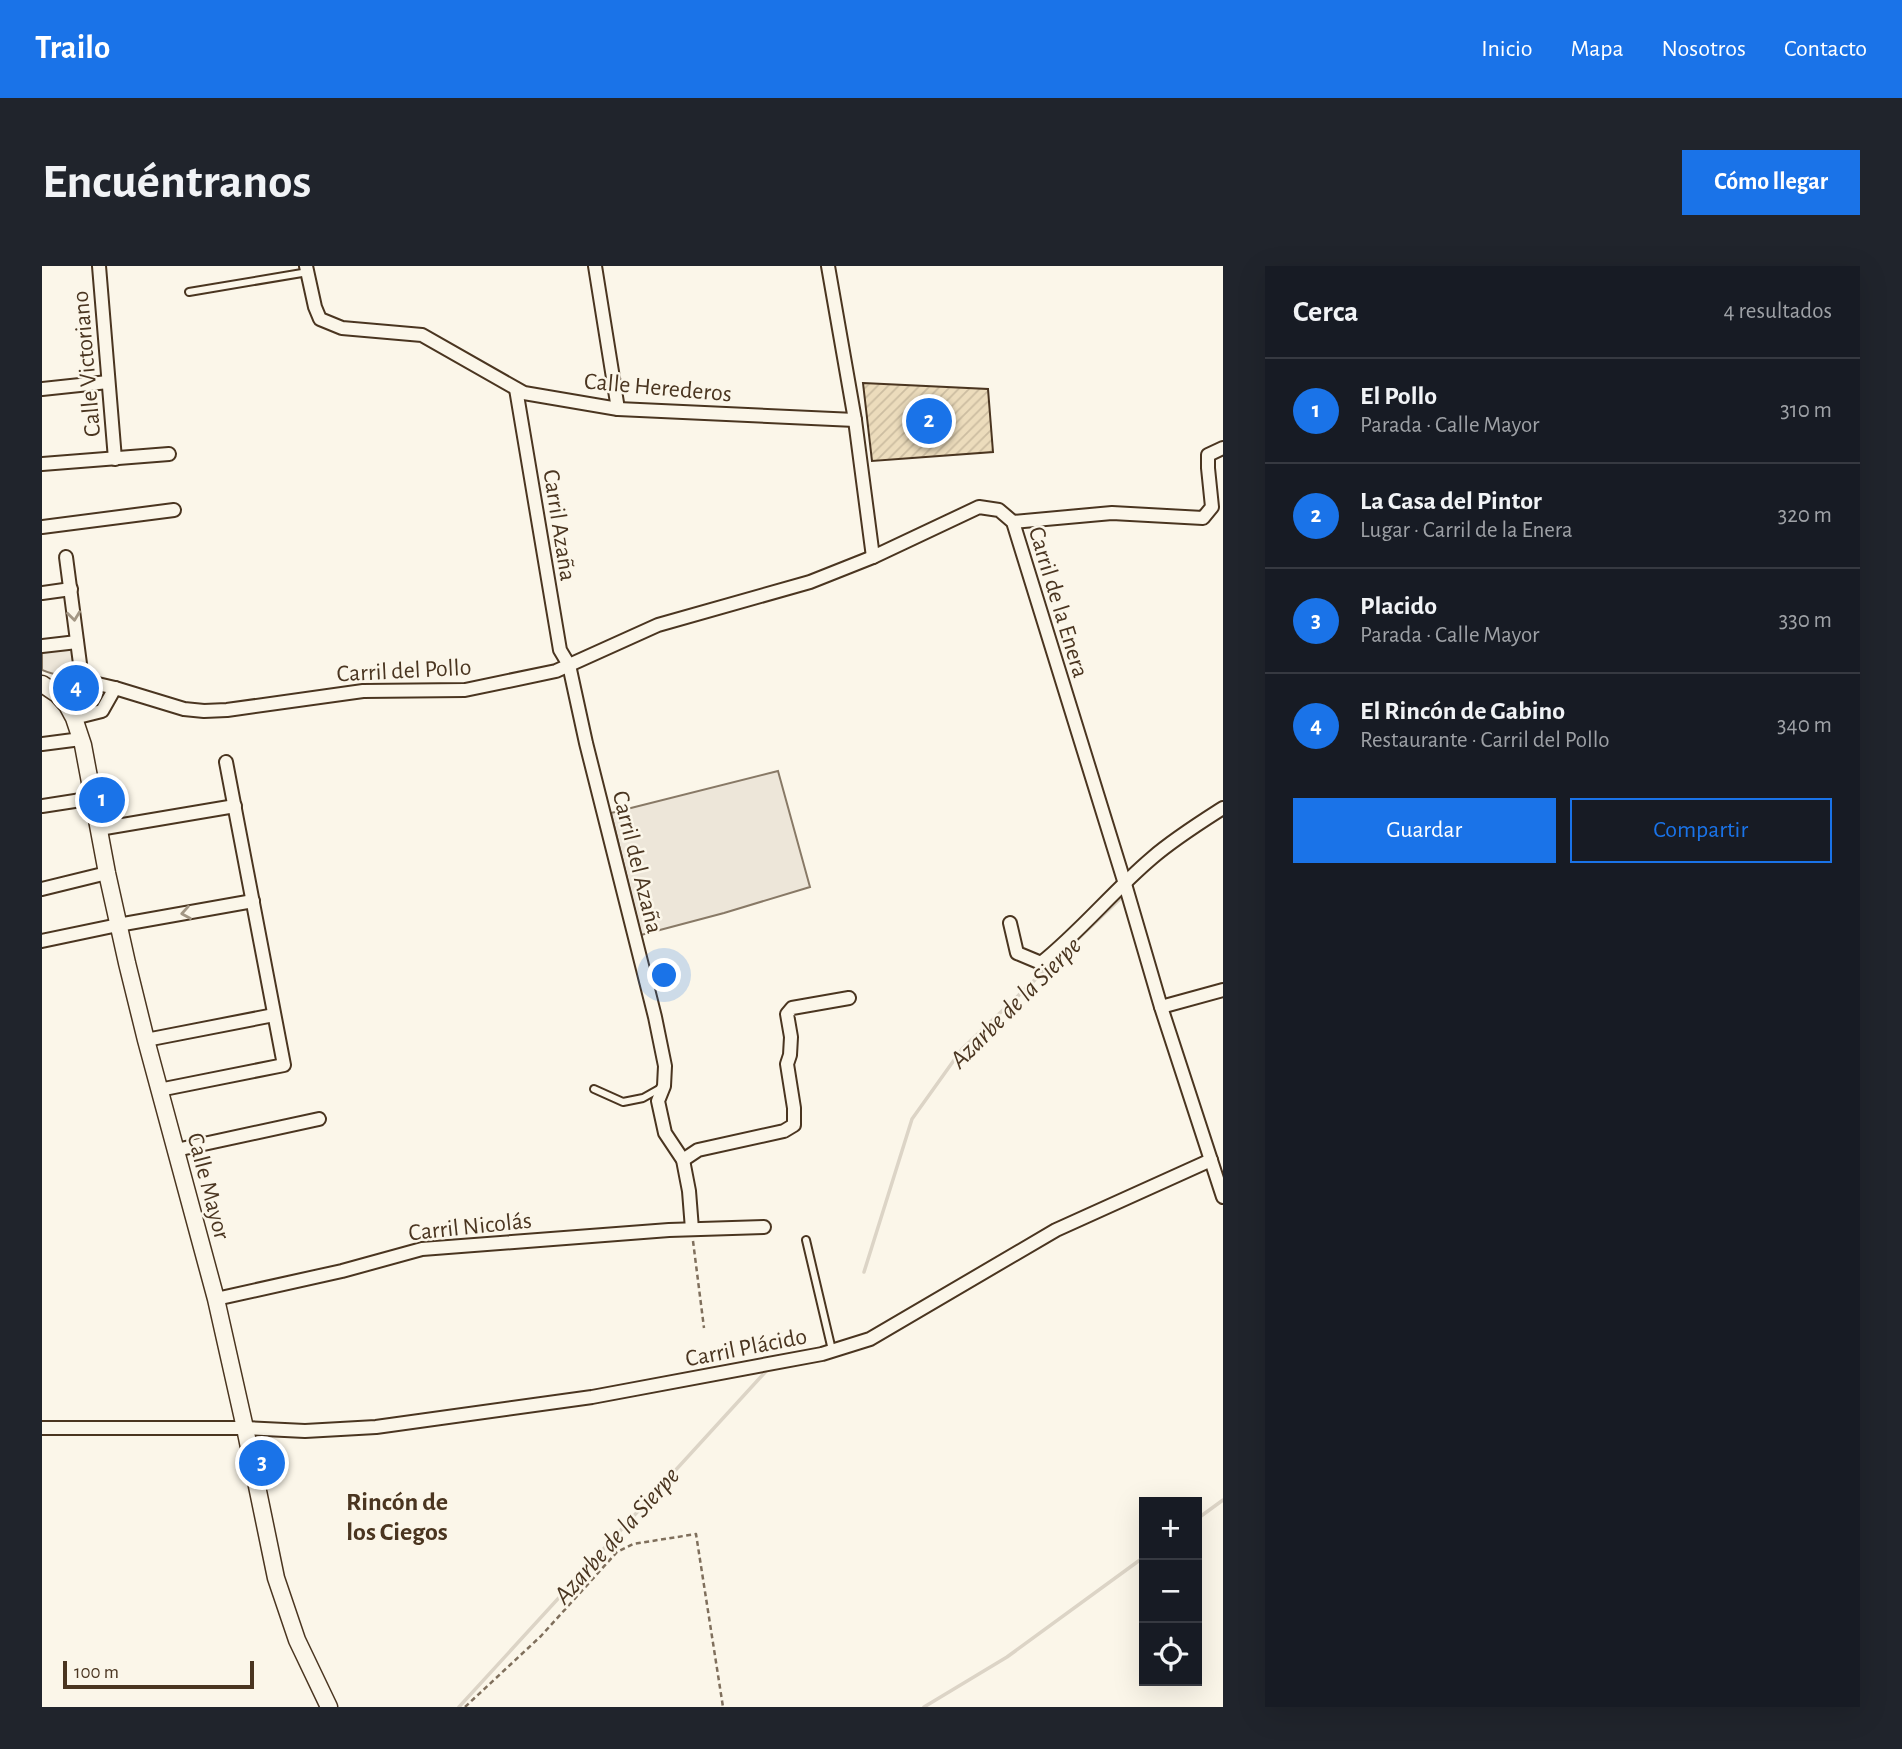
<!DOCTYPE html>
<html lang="es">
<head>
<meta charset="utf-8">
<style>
  body { margin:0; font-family:"Alegreya Sans",sans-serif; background:#20242c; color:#f1f3f6 }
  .controls { position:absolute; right:21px; bottom:21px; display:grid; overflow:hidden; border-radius:0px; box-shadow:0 7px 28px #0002 }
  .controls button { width:63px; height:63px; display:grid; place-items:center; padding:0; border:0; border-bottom:2px solid #363941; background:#171b24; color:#f1f3f6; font:35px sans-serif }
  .scale { position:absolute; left:21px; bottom:18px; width:191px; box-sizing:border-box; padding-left:7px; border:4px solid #4a3520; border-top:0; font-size:19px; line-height:24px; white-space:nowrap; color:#4a3520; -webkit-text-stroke:5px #fbf6e9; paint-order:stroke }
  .you { position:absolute; left:623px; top:710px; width:24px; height:24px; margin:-18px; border:5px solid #fff; border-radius:50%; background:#1a73e8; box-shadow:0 0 0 10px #1a73e833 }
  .badge { display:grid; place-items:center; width:46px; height:46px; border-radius:50%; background:#1a73e8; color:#fff; font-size:23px; font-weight:700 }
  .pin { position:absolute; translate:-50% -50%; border:4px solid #fff; box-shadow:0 2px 7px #0006 }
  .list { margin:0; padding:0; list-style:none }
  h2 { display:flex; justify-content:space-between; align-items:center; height:91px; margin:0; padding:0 28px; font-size:30px }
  h2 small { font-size:23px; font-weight:400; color:#9ea1a6 }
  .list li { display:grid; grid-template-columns:46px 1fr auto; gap:21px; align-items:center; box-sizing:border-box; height:105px; padding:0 28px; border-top:2px solid #363941 }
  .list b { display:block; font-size:26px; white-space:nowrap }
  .list p { margin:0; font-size:23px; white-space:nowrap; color:#9ea1a6 }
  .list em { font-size:23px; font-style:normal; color:#9ea1a6 }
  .actions { display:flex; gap:14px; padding:21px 28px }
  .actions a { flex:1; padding:16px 0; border:2px solid #1a73e8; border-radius:0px; text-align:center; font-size:24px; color:#1a73e8 }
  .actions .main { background:#1a73e8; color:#fff }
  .icon { flex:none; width:38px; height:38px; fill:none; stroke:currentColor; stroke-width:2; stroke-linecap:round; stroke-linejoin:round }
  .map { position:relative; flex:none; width:1181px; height:1441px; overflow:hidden; border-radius:0px }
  header { display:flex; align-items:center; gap:42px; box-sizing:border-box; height:98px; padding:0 35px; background:#1a73e8; color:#fff }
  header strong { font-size:33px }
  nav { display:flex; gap:38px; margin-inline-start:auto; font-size:24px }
  .intro { display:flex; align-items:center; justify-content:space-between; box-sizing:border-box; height:168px; padding:0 42px }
  h1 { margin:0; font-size:49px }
  .button { padding:18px 32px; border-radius:0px; background:#1a73e8; color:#fff; font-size:24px; font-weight:700 }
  main { display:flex; gap:42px; padding:0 42px }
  aside { flex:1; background:#171b24; border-radius:0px; box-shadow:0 7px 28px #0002 }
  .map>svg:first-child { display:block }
</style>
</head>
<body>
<header>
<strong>Trailo</strong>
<nav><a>Inicio</a><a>Mapa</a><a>Nosotros</a><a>Contacto</a></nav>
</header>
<div class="intro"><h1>Encuéntranos</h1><a class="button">Cómo llegar</a></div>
<main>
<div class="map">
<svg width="1181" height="1441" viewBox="0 0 1181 1441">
  <defs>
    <pattern id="building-hatch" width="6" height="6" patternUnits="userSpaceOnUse" patternTransform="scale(1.75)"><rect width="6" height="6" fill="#ecdcbc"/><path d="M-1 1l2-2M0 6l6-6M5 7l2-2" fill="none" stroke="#ccbda1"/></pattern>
  </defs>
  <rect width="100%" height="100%" fill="#fbf6e9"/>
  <g fill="#ede6d9" stroke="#887966" stroke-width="2">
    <path d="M32,381L35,403C24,413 12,409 0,404V383Z"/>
    <polygon points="736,505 768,621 682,647 599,669 569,547"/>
  </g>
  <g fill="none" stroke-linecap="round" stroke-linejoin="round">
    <g stroke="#dcd4c6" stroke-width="3.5">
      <polyline points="822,1006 870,853 920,783 1079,632"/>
      <polyline points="1155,1253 1181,1234"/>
      <polyline points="417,1441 727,1102"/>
      <polyline points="882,1441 965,1391 1102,1291"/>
    </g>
  </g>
  <polygon fill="url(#building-hatch)" stroke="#4a3520" stroke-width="2" points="821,117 946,123 951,186 830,195"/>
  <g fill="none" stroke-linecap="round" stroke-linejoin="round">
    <g stroke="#4a3520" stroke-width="10">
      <g id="service">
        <polyline points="147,26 266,6"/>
        <polyline points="552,823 581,836 601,832 617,823"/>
        <polyline points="764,974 790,1084"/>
      </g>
    </g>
    <g stroke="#4a3520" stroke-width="16">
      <g id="minor">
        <polyline points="57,0 73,193"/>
        <polyline points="264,0 273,41 278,53 300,62 380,69 482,127 576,143 813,154"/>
        <polyline points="553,0 576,143"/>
        <polyline points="786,0 813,154 831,291 937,241 957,244 971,256 1083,618 1119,741 1181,931"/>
        <polyline points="0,123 66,116"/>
        <polyline points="474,123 518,384 527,399 544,477 613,751 623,800 622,820 616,835 623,867 641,894 647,925 650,963"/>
        <polyline points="0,198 127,188"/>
        <polyline points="971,256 1070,247 1161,252 1170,241 1166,202 1166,189 1181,182"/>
        <polyline points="0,261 132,244"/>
        <polyline points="24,291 40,413"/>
        <polyline points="0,327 29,323"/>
        <polyline points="0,380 35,376"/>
        <polyline points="8,423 21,413 30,412 73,422 142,443 162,445 185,444 321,425 423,424 514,405 616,359 768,316 831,291"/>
        <polyline points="32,452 60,445 73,422"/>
        <polyline points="0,478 39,473"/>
        <polyline points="0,540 52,532"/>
        <polyline points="57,563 193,540"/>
        <polyline points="0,623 65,607"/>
        <path d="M968,657L975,687L999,697C1039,665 1071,625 1110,592C1132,573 1156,558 1181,542"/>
        <polyline points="0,675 76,659 211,635"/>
        <polyline points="1119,741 1181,724"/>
        <polyline points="104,774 232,749"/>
        <polyline points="117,824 242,799 184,496"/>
        <polyline points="134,884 277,853"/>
        <polyline points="641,894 656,884 742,865 752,859 752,842 745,798 748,789 749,771 745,748 750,742 807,732"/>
        <polyline points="174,1033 300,1005 380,983 627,964 722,961"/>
        <polyline points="0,1162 203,1162 263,1165 334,1161 550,1131 780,1088 828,1073 1014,964 1169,894"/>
      </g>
    </g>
    <g stroke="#4a3520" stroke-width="19">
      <polyline id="secondary" points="0,418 15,428 25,439 32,452 41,479 65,607 85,697 104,774 174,1033 203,1162 234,1312 255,1374 287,1441"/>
    </g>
    <g stroke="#7f6f5c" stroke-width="2.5" stroke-dasharray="5 3.5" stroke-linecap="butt">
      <polyline points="651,975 662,1062"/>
      <polyline points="423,1441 499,1370 575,1286 591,1278 654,1268 681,1441"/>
    </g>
    <use href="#service" stroke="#fbf6e9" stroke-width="6"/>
    <use href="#minor" stroke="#fbf6e9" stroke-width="12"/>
    <use href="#secondary" stroke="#fbf6e9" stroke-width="16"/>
  </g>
  <defs><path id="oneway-chevron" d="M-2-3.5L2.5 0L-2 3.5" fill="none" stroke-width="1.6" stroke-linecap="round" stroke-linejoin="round" transform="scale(1.75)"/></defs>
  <g stroke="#a29684">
    <use href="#oneway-chevron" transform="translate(32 350) rotate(83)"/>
    <use href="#oneway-chevron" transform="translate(144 647) rotate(170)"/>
  </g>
  <g text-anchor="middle" stroke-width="5" stroke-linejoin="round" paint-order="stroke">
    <g font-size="24" fill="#4a3520" stroke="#fbf6e9">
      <text transform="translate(44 98) rotate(-95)" y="8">Calle Victoriano</text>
      <text transform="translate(616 121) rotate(5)" y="8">Calle Herederos</text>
      <text transform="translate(518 259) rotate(81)" y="8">Carril Azaña</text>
      <text transform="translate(1017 336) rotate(73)" y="8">Carril de la Enera</text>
      <text transform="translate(362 404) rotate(-3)" y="8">Carril del Pollo</text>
      <text transform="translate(596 596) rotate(76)" y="8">Carril del Azaña</text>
      <text transform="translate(167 920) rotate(75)" y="8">Calle Mayor</text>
      <text transform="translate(428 960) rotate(-6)" y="8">Carril Nicolás</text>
      <text transform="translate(704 1081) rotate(-11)" y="8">Carril Plácido</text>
    </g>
    <g font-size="26" font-style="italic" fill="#4a3520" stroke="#fbf6e9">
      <text transform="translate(973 736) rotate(-45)" y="9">Azarbe de la Sierpe</text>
      <text transform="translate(574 1269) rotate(-48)" y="9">Azarbe de la Sierpe</text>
    </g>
    <g font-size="26" font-weight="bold" fill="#4a3520" stroke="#fbf6e9">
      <text x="355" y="1244">Rincón de<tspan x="355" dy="30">los Ciegos</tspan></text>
    </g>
  </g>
</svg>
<div class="controls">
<button>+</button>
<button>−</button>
<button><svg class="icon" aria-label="locate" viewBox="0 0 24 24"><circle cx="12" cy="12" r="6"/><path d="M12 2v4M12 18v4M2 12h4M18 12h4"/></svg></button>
</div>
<div class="scale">100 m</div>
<div class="you"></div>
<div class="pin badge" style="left:60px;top:534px">1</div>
<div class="pin badge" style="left:887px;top:155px">2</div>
<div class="pin badge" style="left:220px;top:1197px">3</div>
<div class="pin badge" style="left:34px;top:422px">4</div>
</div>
<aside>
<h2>Cerca<small>4 resultados</small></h2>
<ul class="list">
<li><span class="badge">1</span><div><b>El Pollo</b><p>Parada · Calle Mayor</p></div><em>310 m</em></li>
<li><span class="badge">2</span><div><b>La Casa del Pintor</b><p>Lugar · Carril de la Enera</p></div><em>320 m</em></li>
<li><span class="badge">3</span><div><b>Placido</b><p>Parada · Calle Mayor</p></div><em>330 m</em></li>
<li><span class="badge">4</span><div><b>El Rincón de Gabino</b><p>Restaurante · Carril del Pollo</p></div><em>340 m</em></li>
</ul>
<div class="actions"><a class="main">Guardar</a><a>Compartir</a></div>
</aside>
</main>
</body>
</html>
